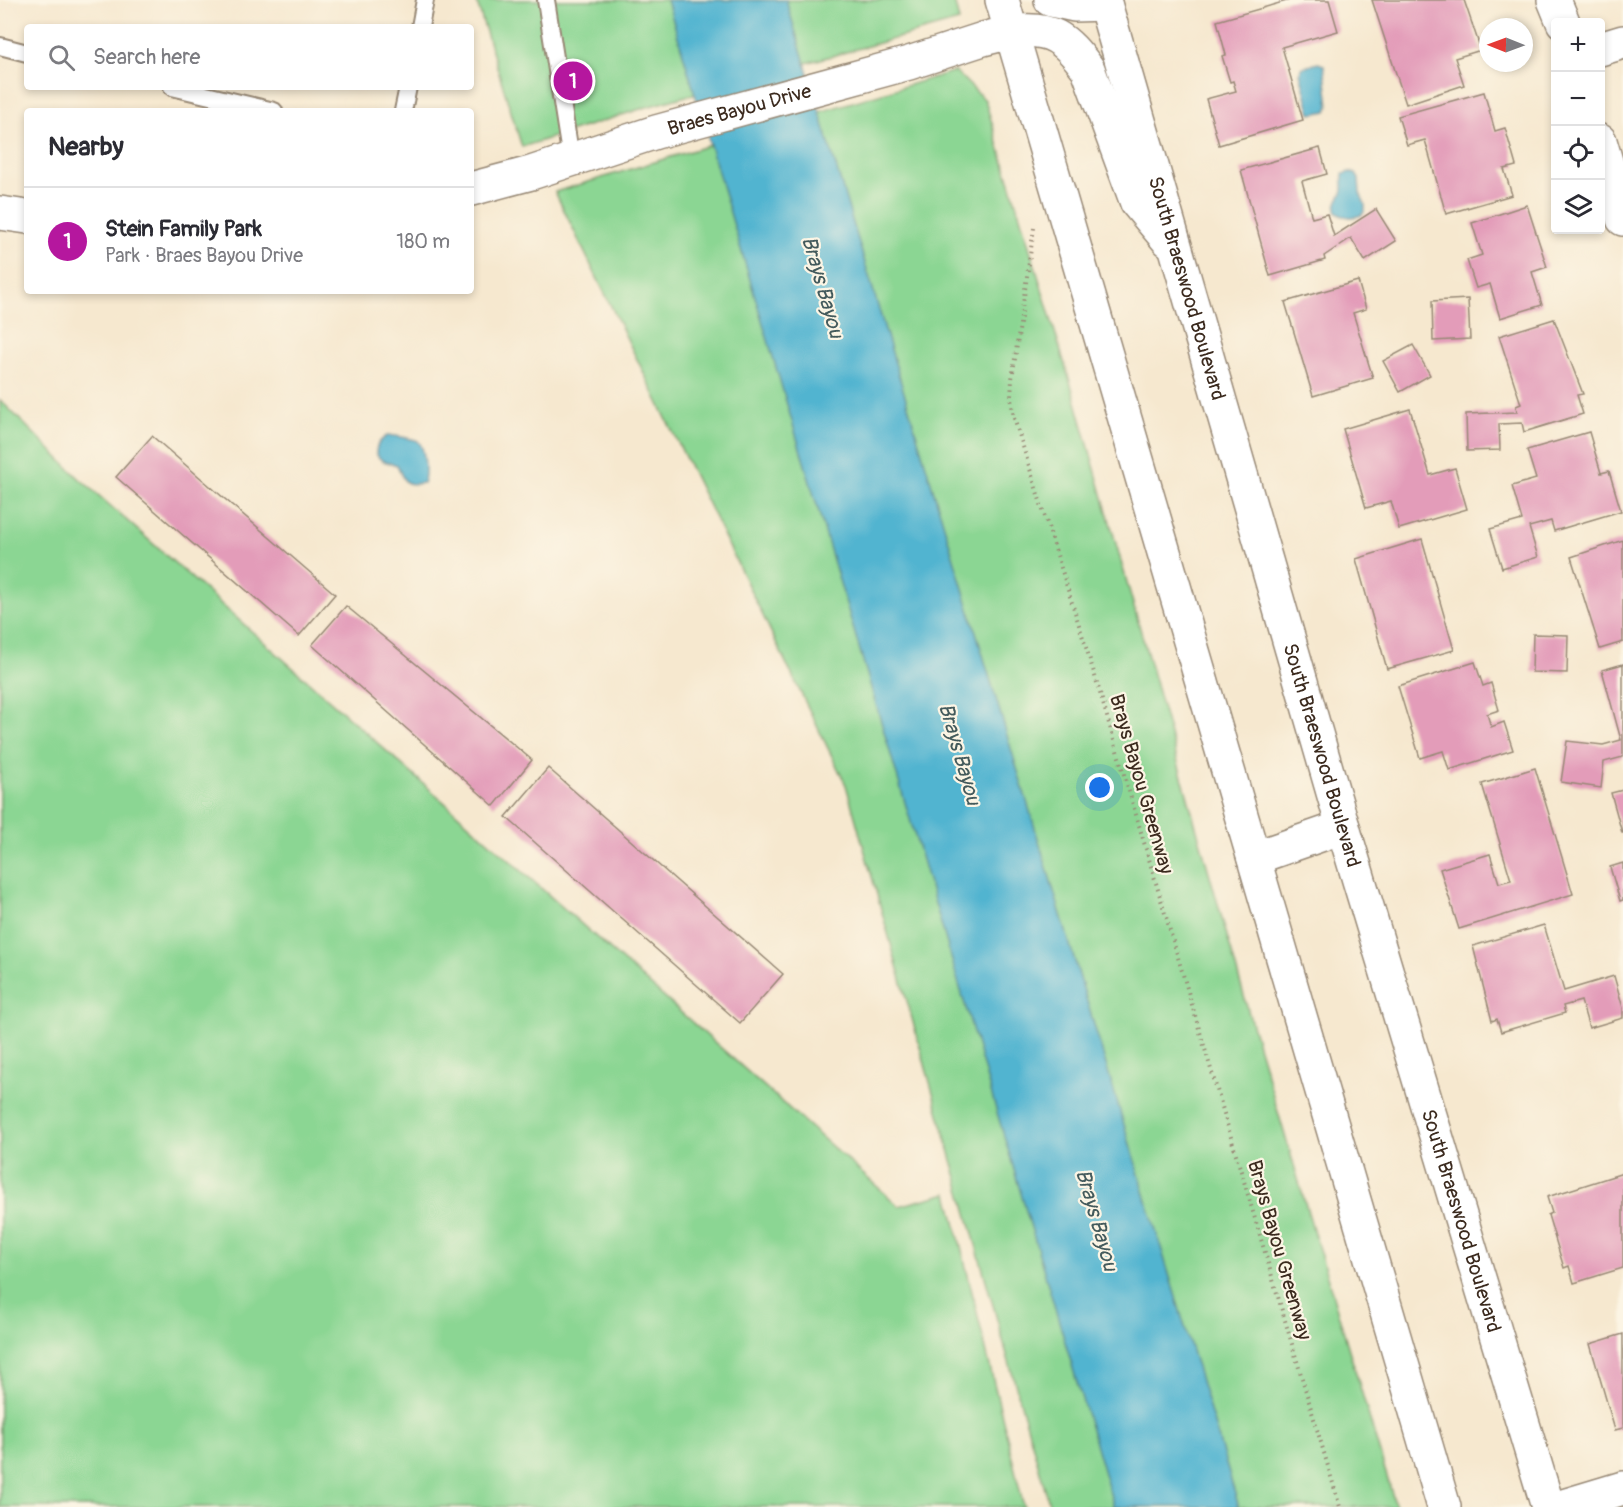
<!DOCTYPE html>
<html lang="en">
<head>
<meta charset="utf-8">
<style>
  body { margin:0; font-family:Pangolin,sans-serif; background:#f7f7f7; color:#2b2b33 }
  .controls { position:absolute; right:18px; top:18px; display:grid; overflow:hidden; border-radius:6px; box-shadow:0 3px 9px #0003 }
  .controls button { width:54px; height:54px; display:grid; place-items:center; padding:0; border:0; border-bottom:2px solid #e1e1e2; background:#fff; color:#2b2b33; font:30px sans-serif }
  .compass { position:absolute; left:1479px; top:18px; width:54px; height:54px; border-radius:50%; background:#fff; box-shadow:0 3px 9px #0003; rotate:271deg }
  .you { position:absolute; left:1100px; top:788px; width:21px; height:21px; margin:-15px; border:4px solid #fff; border-radius:50%; background:#1a73e8; box-shadow:0 0 0 9px #1a73e833 }
  .badge { display:grid; place-items:center; width:39px; height:39px; border-radius:50%; background:#b5179e; color:#fff; font-size:20px; font-weight:700 }
  .pin { position:absolute; translate:-50% -50%; border:3px solid #fff; box-shadow:0 2px 6px #0006 }
  .list { margin:0; padding:0; list-style:none }
  h2 { display:flex; justify-content:space-between; align-items:center; height:78px; margin:0; padding:0 24px; font-size:26px }
  h2 small { font-size:20px; font-weight:400; color:#7c7c81 }
  .list li { display:grid; grid-template-columns:39px 1fr auto; gap:18px; align-items:center; box-sizing:border-box; height:108px; padding:0 24px; border-top:2px solid #e1e1e2 }
  .list b { display:block; font-size:22px; white-space:nowrap }
  .list p { margin:0; font-size:20px; white-space:nowrap; color:#7c7c81 }
  .list em { font-size:20px; font-style:normal; color:#7c7c81 }
  .icon { flex:none; width:33px; height:33px; fill:none; stroke:currentColor; stroke-width:2; stroke-linecap:round; stroke-linejoin:round }
  .map { position:relative; flex:none; width:1623px; height:1507px; overflow:hidden }
  .search { position:absolute; background:#fff; box-shadow:0 3px 9px #0003; left:24px; top:24px; width:450px; height:66px; display:flex; align-items:center; gap:15px; box-sizing:border-box; padding:0 21px; border-radius:6px; color:#7c7c81; font-size:22px }
  .panel { position:absolute; background:#fff; box-shadow:0 3px 9px #0003; left:24px; top:108px; width:450px; height:186px; border-radius:6px }
  .map>svg:first-child { display:block }
</style>
</head>
<body>
<div class="map">
<svg width="1623" height="1507" viewBox="0 0 1623 1507">
  <rect width="100%" height="100%" fill="#fcf5e5"/>
  <filter id="ink" filterUnits="userSpaceOnUse"><feTurbulence type="fractalNoise" baseFrequency=".0167" numOctaves="2"/><feDisplacementMap in="SourceGraphic" scale="12" xChannelSelector="R" yChannelSelector="G"/><feConvolveMatrix kernelMatrix="1 2 1 2 8 2 1 2 1" color-interpolation-filters="sRGB"/></filter>
  <filter id="wash" filterUnits="userSpaceOnUse"><feTurbulence type="fractalNoise" baseFrequency=".008" numOctaves="4" result="noise"/><feDisplacementMap in="SourceGraphic" scale="24" xChannelSelector="R" yChannelSelector="G"/><feGaussianBlur stdDeviation="1.35" result="paint"/><feColorMatrix in="noise" values="0 0 0 0 0 0 0 0 0 0 0 0 0 0 0 0 0 1.4 0 .05"/><feComposite in="paint" operator="in"/></filter>
  <g filter="url(#wash)">
    <rect width="100%" height="100%" fill="#f6e8cf"/>
    <g fill="#8bd693" stroke="#638058" stroke-width="1.5">
      <polygon points="476,0 954,0 959,21 650,106 522,147"/>
      <polygon points="955,71 985,100 1074,395 1255,1035 1396,1507 1050,1507 846,785 555,192"/>
      <polygon points="0,400 79,478 899,1206 948,1193 1024,1507 0,1507"/>
    </g>
    <g fill="#51b4d0" stroke="#466f77" stroke-width="1.5">
      <polygon points="667,0 786,0 1239,1507 1114,1507"/>
      <polygon points="1318,63 1324,65 1329,106 1327,111 1311,114 1300,73 1301,68"/>
      <path d="M1349,172L1356,174L1359,179L1360,193L1365,204V210L1362,215C1353,218 1331,219 1337,203C1338,198 1343,194 1343,189C1343,183 1342,180 1343,174Z"/>
      <path d="M389,435C394,436 415,439 418,441C425,447 427,475 423,483C402,486 405,481 397,465C393,463 387,463 383,461C369,452 379,440 389,435Z"/>
    </g>
    <g id="blocks">
      <g fill="#e39cb9">
        <polygon points="1290,0 1329,0 1338,31 1282,47 1303,120 1219,145 1206,99 1236,91 1233,81 1230,82 1222,56 1226,55 1217,21"/>
        <polygon points="1372,0 1464,0 1481,50 1455,58 1464,85 1406,104"/>
        <polygon points="1484,92 1495,131 1505,128 1516,166 1504,169 1512,195 1446,214 1425,140 1407,145 1398,116"/>
        <polygon points="1320,148 1327,174 1302,181 1312,218 1327,214 1334,236 1376,209 1396,241 1365,261 1351,238 1324,256 1325,260 1270,276 1241,170"/>
        <polygon points="1527,205 1547,267 1532,272 1542,305 1500,318 1490,284 1476,288 1467,260 1482,255 1472,223"/>
        <polygon points="1358,281 1366,309 1353,313 1373,378 1313,396 1285,302"/>
        <polygon points="1468,299 1470,339 1433,341 1432,301"/>
        <polygon points="1554,319 1583,394 1577,395 1583,414 1524,432 1522,423 1499,424 1500,450 1467,451 1466,414 1517,412 1516,406 1521,404 1499,336"/>
        <polygon points="1413,345 1430,375 1400,392 1383,361"/>
        <polygon points="1410,409 1430,475 1455,468 1467,509 1399,529 1391,501 1366,508 1343,429"/>
        <polygon points="1589,432 1601,473 1609,471 1621,511 1554,531 1551,521 1529,527 1538,557 1502,568 1490,529 1522,520 1512,486 1536,479 1527,450"/>
        <polygon points="152,436 335,594 299,636 116,477"/>
        <polygon points="1422,539 1454,650 1387,669 1356,559"/>
        <polygon points="1623,540 1623,642 1600,649 1571,557"/>
        <polygon points="346,606 532,760 494,806 312,645"/>
        <polygon points="1533,634 1568,635 1567,673 1532,672"/>
        <polygon points="1475,662 1483,686 1491,683 1499,710 1487,714 1491,727 1504,722 1513,750 1449,770 1443,751 1420,758 1398,686"/>
        <polygon points="1623,664 1623,757 1604,762 1601,788 1561,782 1567,741 1603,745 1621,740 1602,670"/>
        <polygon points="548,768 783,974 740,1023 506,817"/>
        <polygon points="1535,768 1573,894 1459,929 1440,869 1490,854 1499,883 1511,880 1482,784"/>
        <polygon points="1623,790 1623,833 1622,833 1611,793"/>
        <polygon points="1623,863 1623,900 1620,901 1610,867"/>
        <polygon points="1544,925 1564,991 1614,976 1623,1008 1623,1018 1589,1028 1581,1001 1563,1006 1565,1013 1501,1032 1497,1019 1492,1021 1473,946"/>
        <polygon points="1623,1173 1623,1268 1574,1283 1569,1266 1564,1268 1548,1215 1552,1213 1547,1197"/>
        <polygon points="1623,1334 1623,1428 1615,1430 1590,1344"/>
      </g>
    </g>
  </g>
  <g filter="url(#ink)">
    <use href="#blocks" fill-opacity="0" stroke="#988976" stroke-width="1.5"/>
    <g fill="none" stroke-linecap="round" stroke-linejoin="round">
      <g stroke="#988976" stroke-width="20">
        <g id="lane">
          <polyline points="546,0 571,160"/>
          <polyline points="420,27 425,0"/>
          <polyline points="0,46 27,53"/>
          <polyline points="172,87 274,111"/>
          <polyline points="403,111 408,87"/>
        </g>
      </g>
      <g stroke="#988976" stroke-width="36">
        <g id="street">
          <polyline points="1554,0 1563,22"/>
          <polyline points="1600,49 1623,42"/>
          <polyline points="1600,141 1623,219"/>
          <path id="s1" d="M471,189L531,173L656,132L909,63L983,39L1011,32"/>
          <polyline points="0,213 27,217"/>
          <polyline points="1560,1507 1623,1488"/>
        </g>
      </g>
      <g stroke="#988976" stroke-width="36">
        <g id="secondary">
          <polyline points="1002,0 1444,1507"/>
          <polyline points="1051,0 1074,5 1105,4"/>
          <path id="s2" d="M1104,0L1343,827L1548,1507"/>
          <path d="M1011,32C1051,26 1065,38 1088,69L1137,203L1168,240"/>
          <polyline points="1254,858 1343,827"/>
        </g>
      </g>
      <polyline stroke="#988976" stroke-width="4" stroke-dasharray="1.5 4.5" stroke-linecap="butt" points="1034,228 1012,379 1011,399 1014,418 1095,676 1340,1507"/>
      <use href="#lane" stroke="#fff" stroke-width="16"/>
      <use href="#street" stroke="#fff" stroke-width="33"/>
      <use href="#secondary" stroke="#fff" stroke-width="33"/>
    </g>
  </g>
  <g text-anchor="middle" stroke-width="4.5" stroke-linejoin="round" paint-order="stroke">
    <g font-size="20" fill="#3b2a1e" stroke="#fcf5e5">
      <text dy="7" stroke="none"><textPath href="#s1" startOffset="280">Braes Bayou Drive</textPath></text>
      <text dy="7" stroke="none"><textPath href="#s2" startOffset="300">South Braeswood Boulevard</textPath></text>
      <text dy="7" stroke="none"><textPath href="#s2" startOffset="786">South Braeswood Boulevard</textPath></text>
      <text transform="translate(1142 784) rotate(74)" y="7">Brays Bayou Greenway</text>
      <text dy="7" stroke="none"><textPath href="#s2" startOffset="1272">South Braeswood Boulevard</textPath></text>
      <text transform="translate(1280 1250) rotate(74)" y="7">Brays Bayou Greenway</text>
    </g>
    <g font-size="21" font-style="italic" fill="#435a5c" stroke="#fcf5e5">
      <text transform="translate(823 287) rotate(74)" y="7">Brays Bayou</text>
      <text transform="translate(960 754) rotate(74)" y="7">Brays Bayou</text>
      <text transform="translate(1097 1220) rotate(74)" y="7">Brays Bayou</text>
    </g>
  </g>
</svg>
<div class="controls">
<button>+</button>
<button>−</button>
<button><svg class="icon" aria-label="locate" viewBox="0 0 24 24"><circle cx="12" cy="12" r="6"/><path d="M12 2v4M12 18v4M2 12h4M18 12h4"/></svg></button>
<button><svg class="icon" aria-label="layers" viewBox="0 0 24 24"><path d="M12 4l9 5-9 5-9-5zM3 14l9 5 9-5"/></svg></button>
</div>
<svg class="compass" viewBox="-18 -18 36 36"><path d="M0-13l5 13h-10z" fill="#e53935"/><path d="M0 13l5-13h-10z" fill="#7c7c81"/></svg>
<div class="you"></div>
<div class="pin badge" style="left:573px;top:81px">1</div>
<div class="search"><svg class="icon" aria-label="search" viewBox="0 0 24 24"><circle cx="10" cy="10" r="6"/><path d="M15 15l6 6"/></svg>Search here</div>
<section class="panel">
<h2>Nearby<small></small></h2>
<ul class="list">
<li><span class="badge">1</span><div><b>Stein Family Park</b><p>Park · Braes Bayou Drive</p></div><em>180 m</em></li>
</ul>
</section>
</div>
</body>
</html>
